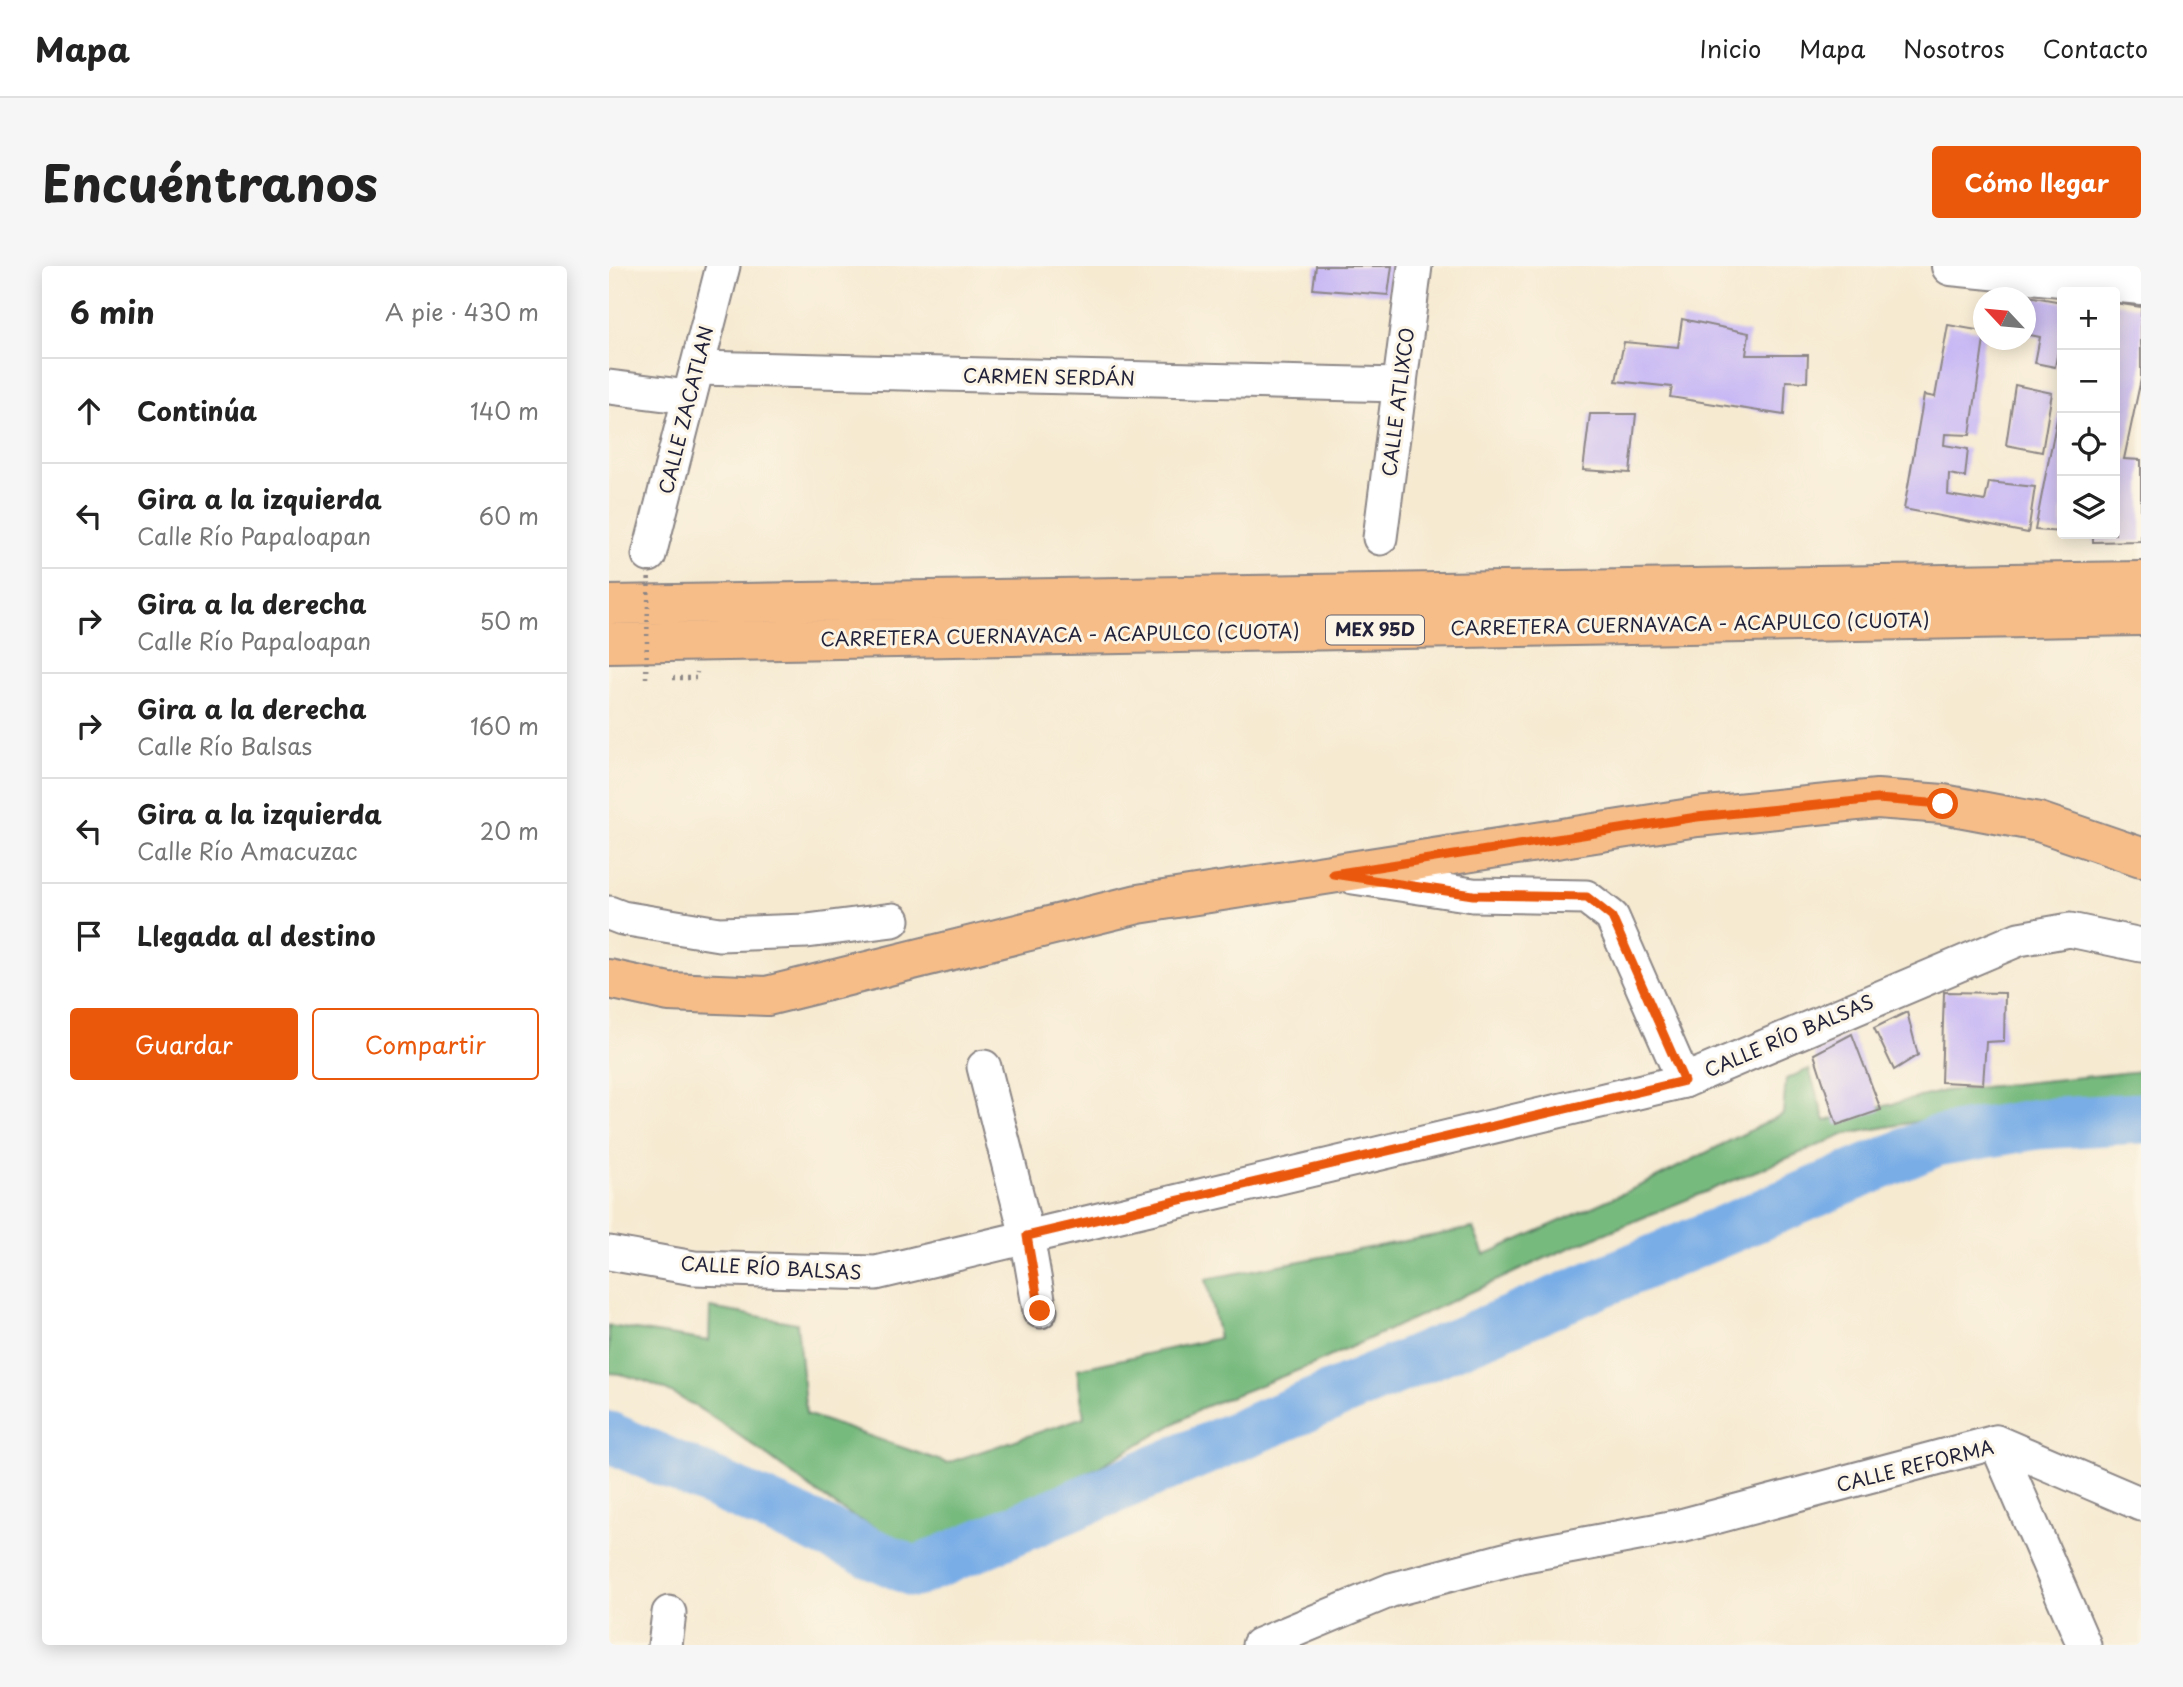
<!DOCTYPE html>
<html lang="es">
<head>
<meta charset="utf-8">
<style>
  body { margin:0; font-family:"Playpen Sans",sans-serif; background:#f6f6f6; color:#222 }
  .controls { position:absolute; right:21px; top:21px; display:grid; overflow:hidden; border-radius:7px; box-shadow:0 4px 18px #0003 }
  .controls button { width:63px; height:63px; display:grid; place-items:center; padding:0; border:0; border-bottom:2px solid #e0e0e0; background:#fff; color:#222; font:35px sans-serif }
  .compass { position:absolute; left:1364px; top:21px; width:63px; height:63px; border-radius:50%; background:#fff; box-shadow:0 4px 18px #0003; rotate:296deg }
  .stop { position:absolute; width:21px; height:21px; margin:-16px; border:5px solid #ea580c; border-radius:50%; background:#fff }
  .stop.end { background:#ea580c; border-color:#fff; box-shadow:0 2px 7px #0008 }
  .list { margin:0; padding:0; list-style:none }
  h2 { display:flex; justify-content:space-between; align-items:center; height:91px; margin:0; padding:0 28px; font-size:30px }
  h2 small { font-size:23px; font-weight:400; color:#767676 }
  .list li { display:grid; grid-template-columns:46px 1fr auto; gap:21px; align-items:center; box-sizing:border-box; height:105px; padding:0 28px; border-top:2px solid #e0e0e0 }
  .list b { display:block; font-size:26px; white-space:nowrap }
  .list p { margin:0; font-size:23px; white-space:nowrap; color:#767676 }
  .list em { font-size:23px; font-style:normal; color:#767676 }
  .actions { display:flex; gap:14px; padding:21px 28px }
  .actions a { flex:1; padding:16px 0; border:2px solid #ea580c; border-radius:7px; text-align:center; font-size:24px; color:#ea580c }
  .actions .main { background:#ea580c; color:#fff }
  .icon { flex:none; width:38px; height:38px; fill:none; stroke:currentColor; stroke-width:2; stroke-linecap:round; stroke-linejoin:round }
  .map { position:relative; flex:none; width:1532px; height:1379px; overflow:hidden; border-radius:7px }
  header { display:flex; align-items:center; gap:42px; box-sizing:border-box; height:98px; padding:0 35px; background:#fff; border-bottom:2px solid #e0e0e0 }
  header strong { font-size:33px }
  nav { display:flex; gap:38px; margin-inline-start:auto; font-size:24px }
  .intro { display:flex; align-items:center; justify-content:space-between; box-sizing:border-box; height:168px; padding:0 42px }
  h1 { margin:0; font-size:49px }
  .button { padding:18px 32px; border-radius:7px; background:#ea580c; color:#fff; font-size:24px; font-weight:700 }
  main { display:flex; gap:42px; padding:0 42px }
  aside { flex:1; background:#fff; border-radius:7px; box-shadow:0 4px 18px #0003 }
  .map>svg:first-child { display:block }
</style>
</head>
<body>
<header>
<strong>Mapa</strong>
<nav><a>Inicio</a><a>Mapa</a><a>Nosotros</a><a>Contacto</a></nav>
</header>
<div class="intro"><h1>Encuéntranos</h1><a class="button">Cómo llegar</a></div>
<main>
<aside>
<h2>6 min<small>A pie · 430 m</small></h2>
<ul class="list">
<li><svg class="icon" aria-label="ahead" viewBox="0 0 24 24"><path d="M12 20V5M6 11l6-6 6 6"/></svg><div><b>Continúa</b></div><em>140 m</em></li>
<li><svg class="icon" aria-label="left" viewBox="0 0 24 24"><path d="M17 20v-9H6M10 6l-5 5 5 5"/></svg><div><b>Gira a la izquierda</b><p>Calle Río Papaloapan</p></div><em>60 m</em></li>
<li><svg class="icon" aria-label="right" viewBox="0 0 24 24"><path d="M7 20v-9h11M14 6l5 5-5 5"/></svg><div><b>Gira a la derecha</b><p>Calle Río Papaloapan</p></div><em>50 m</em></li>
<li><svg class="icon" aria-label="right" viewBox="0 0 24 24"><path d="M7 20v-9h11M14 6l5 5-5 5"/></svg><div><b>Gira a la derecha</b><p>Calle Río Balsas</p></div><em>160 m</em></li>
<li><svg class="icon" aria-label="left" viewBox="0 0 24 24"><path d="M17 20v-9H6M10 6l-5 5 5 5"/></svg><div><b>Gira a la izquierda</b><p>Calle Río Amacuzac</p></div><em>20 m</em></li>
<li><svg class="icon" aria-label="arrive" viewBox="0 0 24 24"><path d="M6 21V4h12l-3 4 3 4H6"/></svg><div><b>Llegada al destino</b></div></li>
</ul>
<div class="actions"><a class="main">Guardar</a><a>Compartir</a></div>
</aside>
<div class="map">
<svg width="1532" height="1379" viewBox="0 0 1532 1379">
  <rect width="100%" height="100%" fill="#fcf5e5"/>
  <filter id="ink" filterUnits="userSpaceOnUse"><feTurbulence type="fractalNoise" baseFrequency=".0143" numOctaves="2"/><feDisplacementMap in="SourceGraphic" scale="14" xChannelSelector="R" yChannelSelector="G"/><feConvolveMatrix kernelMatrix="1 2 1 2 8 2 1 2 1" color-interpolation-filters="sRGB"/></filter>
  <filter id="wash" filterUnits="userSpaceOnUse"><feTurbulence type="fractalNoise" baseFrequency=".00686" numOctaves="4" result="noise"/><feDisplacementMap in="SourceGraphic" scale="28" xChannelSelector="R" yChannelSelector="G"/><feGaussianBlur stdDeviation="1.57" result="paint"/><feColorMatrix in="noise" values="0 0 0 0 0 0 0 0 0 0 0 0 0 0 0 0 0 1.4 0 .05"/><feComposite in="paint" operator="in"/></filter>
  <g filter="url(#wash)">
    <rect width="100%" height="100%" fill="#f6ead1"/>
    <path fill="#77ba7e" stroke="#4c6e5c" stroke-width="2" d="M1200,803L1216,855L1335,825L1532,805V842L1410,838L1237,868L941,990L705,1098L595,1141L488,1202L312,1284C285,1270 256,1258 230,1242C172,1204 68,1110 0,1107V1060L100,1075L101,1042L188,1057L197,1148L338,1197L475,1151L468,1103L610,1072L597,1013L864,962L875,989L1039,916L1174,848L1177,813Z"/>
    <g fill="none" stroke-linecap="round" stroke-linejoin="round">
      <polyline stroke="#79ade6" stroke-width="51" points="0,1171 306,1306 1327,875 1428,858 1532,852"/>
    </g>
    <g id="blocks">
      <g fill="#c6b6f5">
        <polygon points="707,0 783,0 779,29 704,23"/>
        <polygon points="1408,28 1453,36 1453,64 1446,101 1426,97 1431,71 1416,68 1416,32 1407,32"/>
        <polygon points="1506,37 1532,41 1532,113 1515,193 1532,194 1532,275 1484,276 1484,268 1506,268"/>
        <polygon points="1073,53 1140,67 1137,89 1199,89 1198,116 1177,115 1175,149 1061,131 1063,121 1007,115 1015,76 1069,81"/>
        <polygon points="1339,59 1374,65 1375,74 1361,169 1336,168 1335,179 1359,183 1356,211 1340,208 1339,229 1376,235 1380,216 1426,221 1419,267 1295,243 1315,129 1326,131"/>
        <polygon points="1406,119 1443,127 1433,186 1397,179"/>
        <polygon points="1452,134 1453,266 1426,264 1436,212"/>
        <polygon points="981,148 1027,148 1021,207 974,204"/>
        <polygon points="1335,726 1396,727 1395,775 1377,776 1374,818 1332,816"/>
        <polygon points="1298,746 1309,789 1285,804 1265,762"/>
        <polygon points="1243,768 1272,844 1228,859 1205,788"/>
      </g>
    </g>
  </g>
  <g filter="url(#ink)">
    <use href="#blocks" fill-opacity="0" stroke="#8c8686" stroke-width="2"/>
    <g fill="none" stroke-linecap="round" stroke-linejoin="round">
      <g stroke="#8c8686" stroke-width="37">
        <g id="minor">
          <polyline points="88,102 791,119"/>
          <polyline points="0,121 80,131"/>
          <polyline points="771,272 806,0"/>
          <polyline points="40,289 114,0"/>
          <polyline points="744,611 864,629 977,631 1003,651 1075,815"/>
          <polyline points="0,647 13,652 110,668 198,665 284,654"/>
          <polyline points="375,801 418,970 431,1045"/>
          <polyline points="0,987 85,1002 267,1007 1075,815 1410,673 1461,664 1532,679"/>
          <polyline points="1387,1176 1475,1379"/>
          <polyline points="56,1379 60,1347"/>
          <polyline points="650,1379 782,1324 911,1290 1072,1260 1387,1176 1532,1238"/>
        </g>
      </g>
      <g stroke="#8c8686" stroke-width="42">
        <polyline id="tertiary" points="1342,0 1532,19"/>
      </g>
      <g stroke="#8c8686" stroke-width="42">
        <polyline id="primary" points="0,713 60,726 158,730 529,638 1088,551 1268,533 1334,538 1430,556 1532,591"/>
      </g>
      <g stroke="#8c8686" stroke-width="42">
        <g id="motorway">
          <polyline points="0,339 1532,315"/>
          <polyline points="0,377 1532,350"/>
        </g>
      </g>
      <polyline stroke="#8c8686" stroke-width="4.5" stroke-dasharray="2 5" stroke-linecap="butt" points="64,412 87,412 88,406"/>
      <use href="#minor" stroke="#fff" stroke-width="33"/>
      <use href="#tertiary" stroke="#fff" stroke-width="38"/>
      <use href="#primary" stroke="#f7bd88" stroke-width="38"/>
      <use href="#motorway" stroke="#f7bd88" stroke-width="38"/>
      <polyline stroke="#8c8686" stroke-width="4.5" stroke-dasharray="2 5" stroke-linecap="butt" points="37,412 40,301"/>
    </g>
  </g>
  <g fill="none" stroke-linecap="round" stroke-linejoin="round" filter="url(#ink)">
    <polyline stroke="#ea580c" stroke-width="9" points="431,1045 418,970 1075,815 1003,651 978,631 864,629 724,608 1088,551 1268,533 1334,538"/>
  </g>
  <g text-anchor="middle" stroke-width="6" stroke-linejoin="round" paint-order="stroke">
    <rect fill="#fcf5e5" stroke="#63616e" stroke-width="2" x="717" y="349.5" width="98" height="29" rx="5"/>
    <g font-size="18" font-weight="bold" fill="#22223b">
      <text x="766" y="370">MEX 95D</text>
    </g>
    <g font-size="19" fill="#22223b" stroke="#fcf5e5">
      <text transform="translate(440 111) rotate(1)" y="7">CARMEN SERDÁN</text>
      <text transform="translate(789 136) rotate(-83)" y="7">CALLE ATLIXCO</text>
      <text transform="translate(77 144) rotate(-76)" y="7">CALLE ZACATLAN</text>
      <text transform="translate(1081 358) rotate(-1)" y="7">CARRETERA CUERNAVACA - ACAPULCO (CUOTA)</text>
      <text transform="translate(451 369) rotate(-1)" y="7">CARRETERA CUERNAVACA - ACAPULCO (CUOTA)</text>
      <text transform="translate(1180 770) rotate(-23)" y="7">CALLE RÍO BALSAS</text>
      <text transform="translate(162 1002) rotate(3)" y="7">CALLE RÍO BALSAS</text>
      <text transform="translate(1306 1200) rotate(-14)" y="7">CALLE REFORMA</text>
    </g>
  </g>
</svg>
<div class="controls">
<button>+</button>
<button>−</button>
<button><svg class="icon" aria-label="locate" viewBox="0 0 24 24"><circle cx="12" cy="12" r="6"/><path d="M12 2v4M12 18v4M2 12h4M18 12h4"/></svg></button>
<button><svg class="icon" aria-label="layers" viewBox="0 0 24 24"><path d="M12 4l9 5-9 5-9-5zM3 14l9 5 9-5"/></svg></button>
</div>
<svg class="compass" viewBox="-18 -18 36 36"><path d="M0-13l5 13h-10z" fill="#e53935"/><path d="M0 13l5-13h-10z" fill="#767676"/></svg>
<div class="stop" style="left:1334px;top:538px"></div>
<div class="stop end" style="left:431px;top:1045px"></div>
</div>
</main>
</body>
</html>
